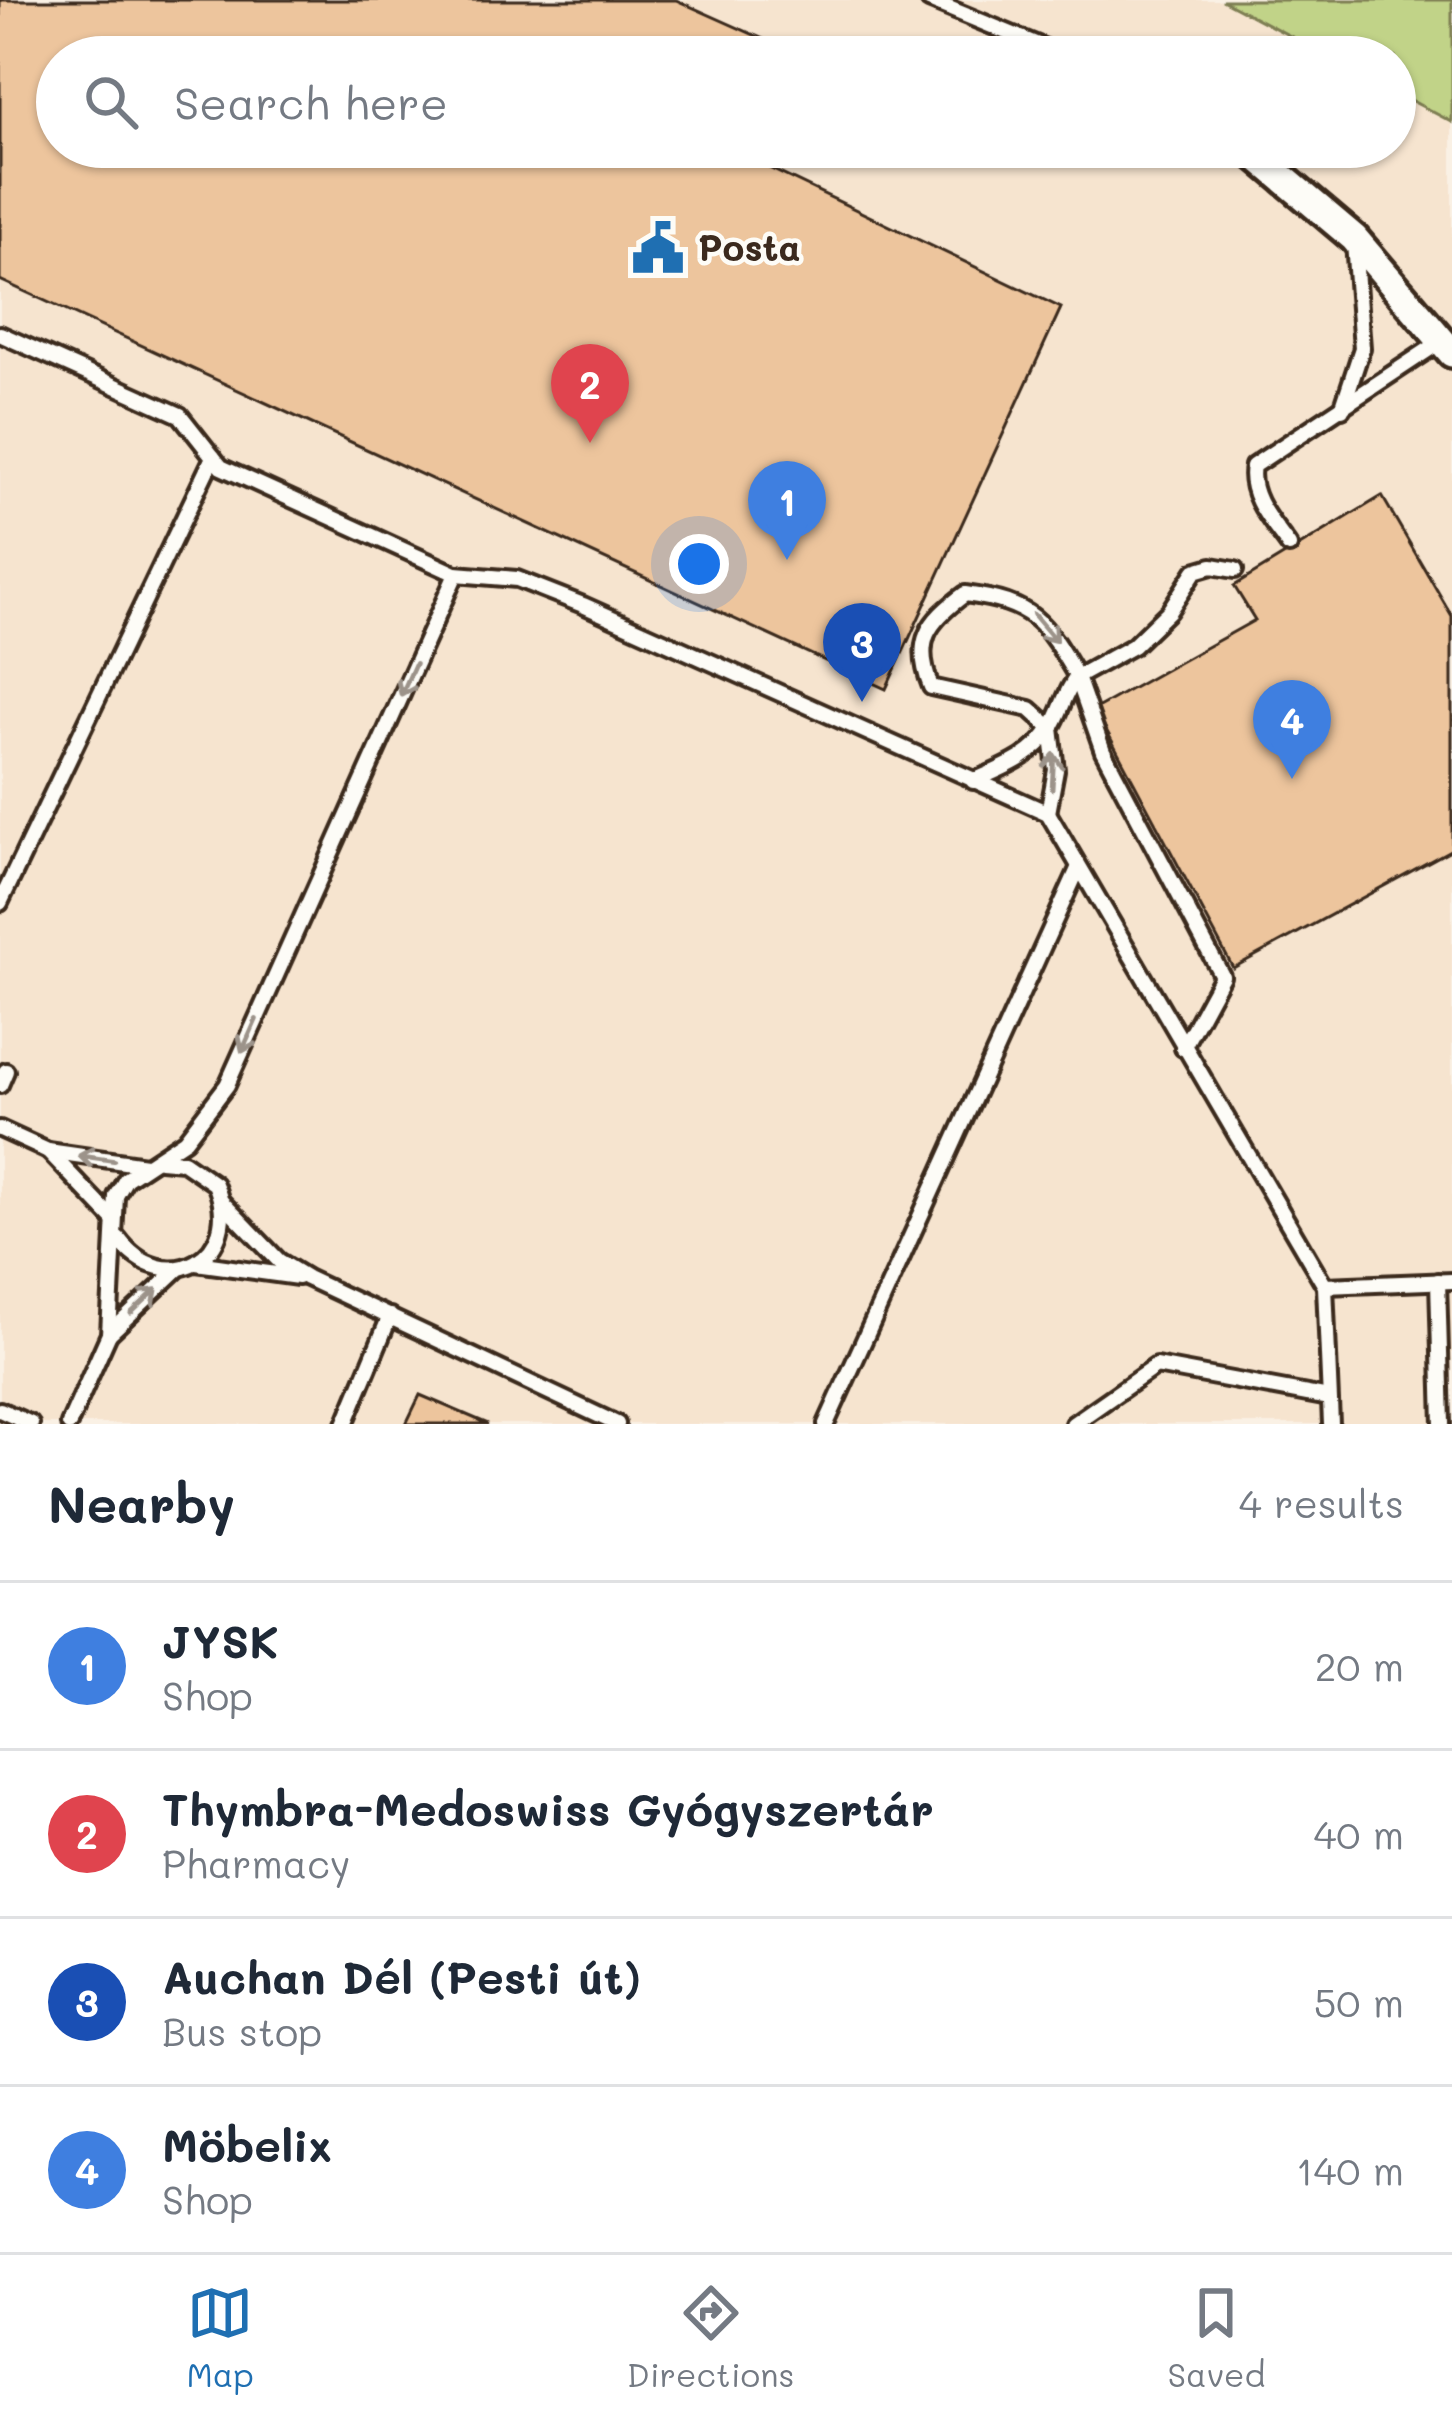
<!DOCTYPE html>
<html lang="en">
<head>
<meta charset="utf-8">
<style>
  body { margin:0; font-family:Mali,sans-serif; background:#f6f6f7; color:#1f2937 }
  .you { position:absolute; left:699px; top:564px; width:42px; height:42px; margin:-30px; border:9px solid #fff; border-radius:50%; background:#1a73e8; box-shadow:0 0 0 18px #1a73e833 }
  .badge { display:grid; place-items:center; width:78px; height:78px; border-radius:50%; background:#1f6fb2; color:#fff; font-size:39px; font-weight:700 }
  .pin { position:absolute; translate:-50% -99px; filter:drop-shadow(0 3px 6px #0008) }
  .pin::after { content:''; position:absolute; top:63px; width:42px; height:36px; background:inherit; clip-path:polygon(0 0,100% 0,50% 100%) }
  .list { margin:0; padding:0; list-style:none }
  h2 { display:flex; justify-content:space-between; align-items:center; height:156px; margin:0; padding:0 48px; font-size:51px }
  h2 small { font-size:39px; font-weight:400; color:#747a83 }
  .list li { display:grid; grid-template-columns:78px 1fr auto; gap:36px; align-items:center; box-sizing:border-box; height:168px; padding:0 48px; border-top:3px solid #e0e1e3 }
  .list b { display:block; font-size:45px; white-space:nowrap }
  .list p { margin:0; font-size:39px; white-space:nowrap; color:#747a83 }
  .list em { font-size:39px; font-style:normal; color:#747a83 }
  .icon { flex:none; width:66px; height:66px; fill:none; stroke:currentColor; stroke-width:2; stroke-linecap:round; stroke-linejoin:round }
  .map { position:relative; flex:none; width:1452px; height:1424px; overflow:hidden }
  .search { position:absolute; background:#fff; box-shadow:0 3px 9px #0004; left:36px; right:36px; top:36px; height:132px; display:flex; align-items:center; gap:30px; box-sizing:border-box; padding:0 42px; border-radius:66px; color:#747a83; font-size:45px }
  .sheet { height:828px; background:#fff }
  nav { display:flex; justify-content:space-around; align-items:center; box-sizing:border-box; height:168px; border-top:3px solid #e0e1e3; background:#fff; font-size:33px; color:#747a83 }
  nav a { display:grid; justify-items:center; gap:6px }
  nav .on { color:#1f6fb2 }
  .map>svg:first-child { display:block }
</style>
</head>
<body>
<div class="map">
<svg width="1452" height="1424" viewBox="0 0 1452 1424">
  <rect width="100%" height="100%" fill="#faf1e5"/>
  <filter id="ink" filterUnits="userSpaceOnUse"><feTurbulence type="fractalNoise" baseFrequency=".00833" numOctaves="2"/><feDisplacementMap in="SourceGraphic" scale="24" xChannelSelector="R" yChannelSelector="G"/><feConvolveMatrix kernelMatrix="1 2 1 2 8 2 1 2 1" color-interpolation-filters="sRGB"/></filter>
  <g filter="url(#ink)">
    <polygon fill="#f6e4cf" points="0,0 1222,0 1330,57 57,57 57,147 1395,147 1395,92 1452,122 1452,1424 0,1424"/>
    <polygon fill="#c1d388" stroke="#7e7e53" stroke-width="3" points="1222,0 1452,0 1452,122 1395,92 1395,57 1330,57"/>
    <g fill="#edc59d" stroke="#3b2a1e" stroke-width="3">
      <polygon points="0,0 676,0 790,51 787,57 57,57 57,147 746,147 742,155 1061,308 886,689 0,280"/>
      <polygon points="1382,496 1452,616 1452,849 1233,968 1095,709 1255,620 1234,586"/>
      <polygon points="420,1395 488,1424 406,1424"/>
    </g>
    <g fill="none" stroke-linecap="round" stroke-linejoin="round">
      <g stroke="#3b2a1e" stroke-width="22">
        <g id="service">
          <polyline points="929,0 1067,57"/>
          <polyline points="0,334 180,415 221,467 456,574 517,579 583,605 1048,813 1325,1286 1331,1424"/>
          <polyline points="1342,409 1362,348 1354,243"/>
          <path d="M1289,546C1273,523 1247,496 1253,466L1443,340"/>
          <path d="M973,781C1002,768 1034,757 1051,728C1062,711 1064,693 1077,677C1044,620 1033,603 965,594C927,622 913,642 931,687L1030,709L1051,728L1056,770L1048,813"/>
          <polyline points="0,903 213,457"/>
          <polyline points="1183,1048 1222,976 1103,751 1077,677 1133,646 1169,611 1195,571 1212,566 1235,570"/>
          <polyline points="0,1085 6,1071"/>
          <polyline points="0,1129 48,1151 145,1165"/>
          <polyline points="48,1151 113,1219"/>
          <polyline points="222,1202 279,1261 307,1278 617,1424"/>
          <path d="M118,1238C165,1302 246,1256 215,1184L183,1162L160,1160"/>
          <polyline points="196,1263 298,1277"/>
          <polyline points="1438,1281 1442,1424"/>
          <polyline points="1325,1286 1452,1281"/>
          <polyline points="109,1334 178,1269"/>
          <polyline points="0,1410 31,1424"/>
          <polyline points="69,1424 109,1334 116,1196 126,1179 185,1140 227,1085 456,574"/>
          <polyline points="345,1424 390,1316"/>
          <polyline points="826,1424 1078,869"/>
          <polyline points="1073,1424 1156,1366 1329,1398"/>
        </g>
      </g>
      <g stroke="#3b2a1e" stroke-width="36">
        <polyline id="minor" points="1246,147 1354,238 1452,353"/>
      </g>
      <use href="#service" stroke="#fdfcf7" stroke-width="14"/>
      <use href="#minor" stroke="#fdfcf7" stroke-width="27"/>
    </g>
    <defs><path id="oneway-shaft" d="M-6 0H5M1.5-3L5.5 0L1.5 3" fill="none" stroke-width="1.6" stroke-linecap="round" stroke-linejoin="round" transform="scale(3)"/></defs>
    <g stroke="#9c938a">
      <use href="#oneway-shaft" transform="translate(1045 628) rotate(50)"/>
      <use href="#oneway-shaft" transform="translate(408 680) rotate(114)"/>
      <use href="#oneway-shaft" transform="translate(1053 771) rotate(-87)"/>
      <use href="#oneway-shaft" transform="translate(249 1036) rotate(114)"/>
      <use href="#oneway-shaft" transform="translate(96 1158) rotate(-172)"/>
      <use href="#oneway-shaft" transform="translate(144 1301) rotate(-43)"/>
    </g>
  </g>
  <defs>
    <g id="civic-bare" transform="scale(4.14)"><path d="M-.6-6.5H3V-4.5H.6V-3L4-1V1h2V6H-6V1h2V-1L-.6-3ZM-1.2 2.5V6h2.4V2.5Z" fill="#1f6fb2" stroke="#fdfcf7" stroke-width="2.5" paint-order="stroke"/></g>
  </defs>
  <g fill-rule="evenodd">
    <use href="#civic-bare" x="658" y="248"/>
  </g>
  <g text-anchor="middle" stroke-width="9" stroke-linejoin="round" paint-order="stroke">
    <g font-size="36" font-weight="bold" fill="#3b2a1e" stroke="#fdfcf7" text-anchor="start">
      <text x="698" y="261">Posta</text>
    </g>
  </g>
</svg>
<div class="you"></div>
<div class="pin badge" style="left:787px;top:560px;background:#3f7fe0">1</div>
<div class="pin badge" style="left:590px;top:443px;background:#e0444e">2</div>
<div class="pin badge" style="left:862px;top:702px;background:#1a4fb4">3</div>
<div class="pin badge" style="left:1292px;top:779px;background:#3f7fe0">4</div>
<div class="search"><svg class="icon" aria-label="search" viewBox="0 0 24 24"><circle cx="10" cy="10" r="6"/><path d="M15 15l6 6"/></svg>Search here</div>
</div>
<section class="sheet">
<h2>Nearby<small>4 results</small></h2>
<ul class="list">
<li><span class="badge" style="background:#3f7fe0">1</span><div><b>JYSK</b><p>Shop</p></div><em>20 m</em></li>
<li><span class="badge" style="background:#e0444e">2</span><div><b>Thymbra-Medoswiss Gyógyszertár</b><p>Pharmacy</p></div><em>40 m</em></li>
<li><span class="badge" style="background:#1a4fb4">3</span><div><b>Auchan Dél (Pesti út)</b><p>Bus stop</p></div><em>50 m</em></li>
<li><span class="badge" style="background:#3f7fe0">4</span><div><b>Möbelix</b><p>Shop</p></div><em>140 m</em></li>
</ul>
</section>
<nav>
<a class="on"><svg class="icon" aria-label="map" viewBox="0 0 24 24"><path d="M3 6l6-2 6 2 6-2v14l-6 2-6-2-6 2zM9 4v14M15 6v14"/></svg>Map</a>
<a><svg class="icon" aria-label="directions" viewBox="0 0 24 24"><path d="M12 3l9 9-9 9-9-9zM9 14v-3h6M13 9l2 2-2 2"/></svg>Directions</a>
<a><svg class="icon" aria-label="saved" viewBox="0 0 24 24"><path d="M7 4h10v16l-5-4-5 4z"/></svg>Saved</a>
</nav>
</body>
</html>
